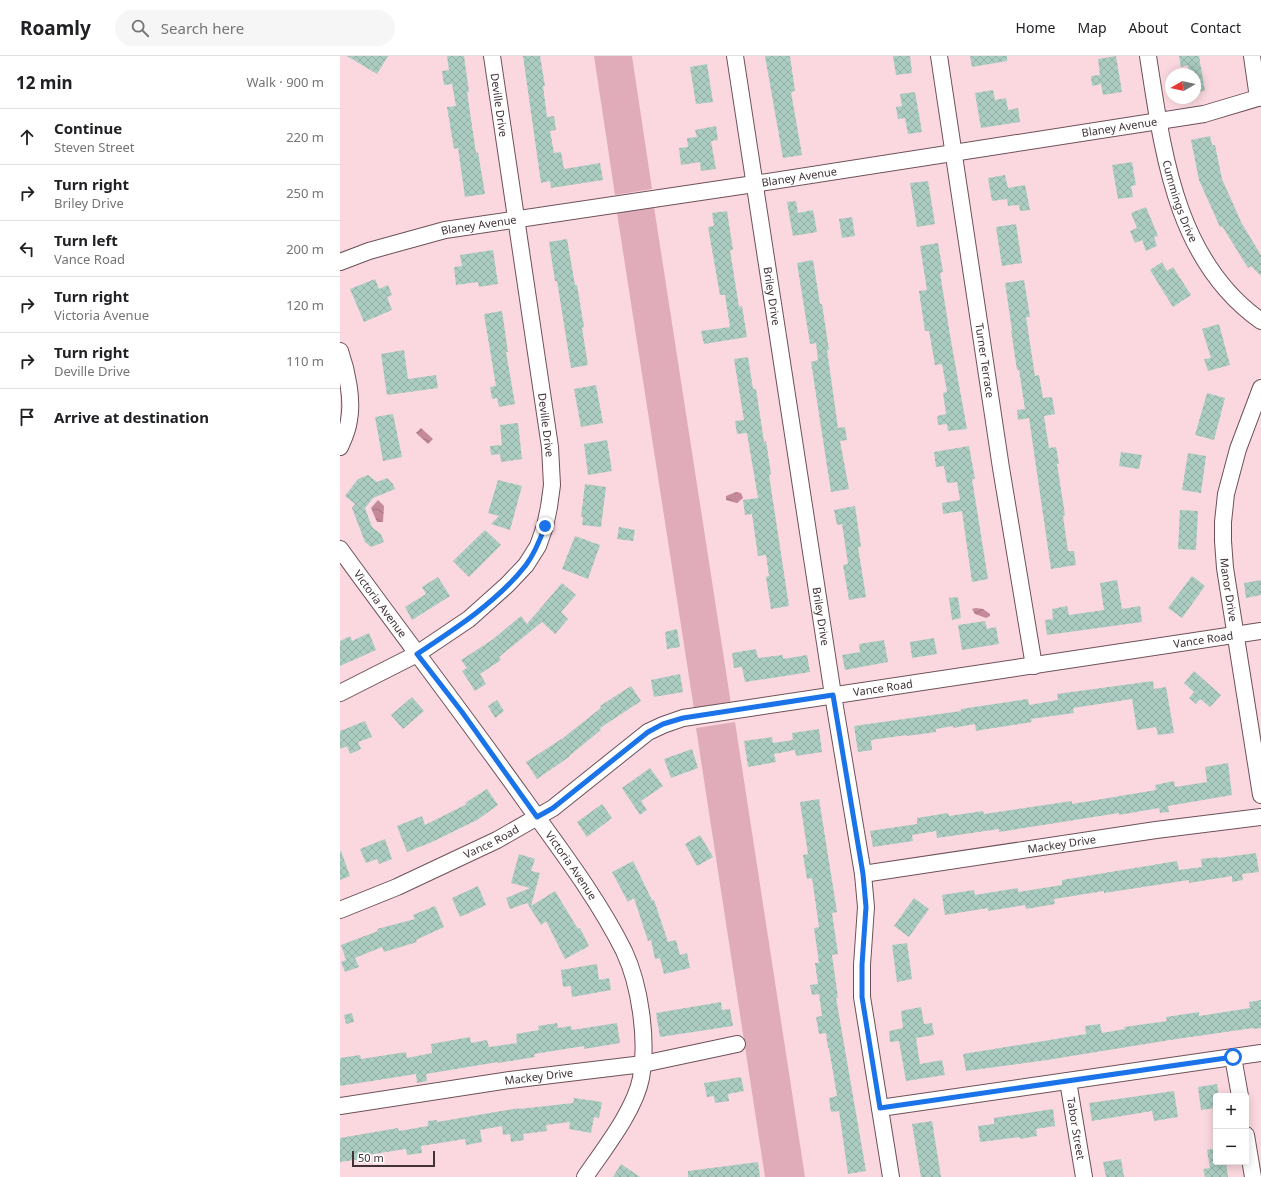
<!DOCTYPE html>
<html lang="en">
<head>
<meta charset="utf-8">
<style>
  body { margin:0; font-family:"Noto Sans",sans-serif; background:#f6f6f6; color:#202124 }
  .controls { position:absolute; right:12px; bottom:12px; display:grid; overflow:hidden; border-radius:4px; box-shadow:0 2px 10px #0003 }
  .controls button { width:36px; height:36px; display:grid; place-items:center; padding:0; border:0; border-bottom:1px solid #e0e0e0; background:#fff; color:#202124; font:20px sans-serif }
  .compass { position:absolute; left:825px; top:12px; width:36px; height:36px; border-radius:50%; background:#fff; box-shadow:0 2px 10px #0003; rotate:261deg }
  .scale { position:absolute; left:12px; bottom:10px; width:83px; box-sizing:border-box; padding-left:4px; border:2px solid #403235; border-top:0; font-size:11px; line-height:14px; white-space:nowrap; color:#403235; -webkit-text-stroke:3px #fff; paint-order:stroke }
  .stop { position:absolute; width:12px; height:12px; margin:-9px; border:3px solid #1a73e8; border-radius:50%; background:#fff }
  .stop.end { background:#1a73e8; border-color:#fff; box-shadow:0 1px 4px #0008 }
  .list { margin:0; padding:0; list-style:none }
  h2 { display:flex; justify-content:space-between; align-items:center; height:52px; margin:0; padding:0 16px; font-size:17px }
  h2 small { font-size:13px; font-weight:400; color:#757577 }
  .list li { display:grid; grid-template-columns:26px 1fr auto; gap:12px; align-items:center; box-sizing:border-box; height:56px; padding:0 16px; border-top:1px solid #e0e0e0 }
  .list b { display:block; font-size:15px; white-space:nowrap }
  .list p { margin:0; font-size:13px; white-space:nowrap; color:#757577 }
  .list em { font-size:13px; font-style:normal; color:#757577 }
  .icon { flex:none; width:22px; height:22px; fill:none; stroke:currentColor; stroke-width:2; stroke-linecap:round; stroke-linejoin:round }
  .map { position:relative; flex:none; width:921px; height:1121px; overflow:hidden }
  header { display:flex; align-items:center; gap:24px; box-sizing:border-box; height:56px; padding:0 20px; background:#fff; border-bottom:1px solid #e0e0e0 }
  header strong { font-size:19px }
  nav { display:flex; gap:22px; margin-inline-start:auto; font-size:14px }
  .search { width:280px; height:36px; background:#f6f6f6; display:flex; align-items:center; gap:10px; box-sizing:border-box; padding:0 14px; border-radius:22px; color:#757577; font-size:15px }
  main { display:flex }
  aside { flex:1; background:#fff }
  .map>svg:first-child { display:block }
</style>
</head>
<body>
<header>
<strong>Roamly</strong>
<div class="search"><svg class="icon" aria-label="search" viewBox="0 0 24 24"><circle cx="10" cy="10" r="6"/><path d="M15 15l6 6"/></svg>Search here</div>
<nav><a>Home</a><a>Map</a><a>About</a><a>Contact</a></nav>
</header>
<main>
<aside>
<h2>12 min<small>Walk · 900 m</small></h2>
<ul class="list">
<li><svg class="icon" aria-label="ahead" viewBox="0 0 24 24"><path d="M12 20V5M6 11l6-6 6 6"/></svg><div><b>Continue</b><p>Steven Street</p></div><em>220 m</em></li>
<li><svg class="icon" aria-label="right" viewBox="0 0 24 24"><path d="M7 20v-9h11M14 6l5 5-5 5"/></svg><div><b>Turn right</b><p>Briley Drive</p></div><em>250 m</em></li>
<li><svg class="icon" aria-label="left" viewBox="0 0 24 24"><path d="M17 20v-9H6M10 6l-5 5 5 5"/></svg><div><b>Turn left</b><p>Vance Road</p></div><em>200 m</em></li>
<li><svg class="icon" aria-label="right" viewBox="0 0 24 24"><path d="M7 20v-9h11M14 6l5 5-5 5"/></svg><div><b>Turn right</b><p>Victoria Avenue</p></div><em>120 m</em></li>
<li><svg class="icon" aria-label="right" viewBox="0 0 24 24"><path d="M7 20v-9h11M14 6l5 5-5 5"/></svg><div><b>Turn right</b><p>Deville Drive</p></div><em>110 m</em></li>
<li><svg class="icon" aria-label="arrive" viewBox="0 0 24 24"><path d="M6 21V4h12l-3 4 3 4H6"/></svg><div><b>Arrive at destination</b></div></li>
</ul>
</aside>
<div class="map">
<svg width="921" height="1121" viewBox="0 0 921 1121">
  <defs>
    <pattern id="water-waves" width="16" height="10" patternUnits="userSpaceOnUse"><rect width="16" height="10" fill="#c48a99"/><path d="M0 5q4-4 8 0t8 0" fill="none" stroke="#a1717e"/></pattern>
    <pattern id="building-cross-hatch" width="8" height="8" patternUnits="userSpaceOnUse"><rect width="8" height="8" fill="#abcdc1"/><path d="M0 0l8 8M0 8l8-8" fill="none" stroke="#94b0a6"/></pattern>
  </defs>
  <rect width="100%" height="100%" fill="#fbd8e0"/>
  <g fill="#e0acba">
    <polygon points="254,0 292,0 312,133 275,139"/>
    <polygon points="314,151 391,648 354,653 277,157"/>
    <polygon points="395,666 465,1121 425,1121 356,672"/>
  </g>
  <g fill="url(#water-waves)">
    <polygon points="81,372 93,383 88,388 76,377"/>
    <polygon points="396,436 401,437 403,442 397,447 386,444 386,440"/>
    <polygon points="38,444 44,450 43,466 37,466 31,452"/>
    <polygon points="636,552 643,553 650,558 650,560 646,562 635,558 632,553"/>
  </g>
  <g fill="url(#building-cross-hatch)">
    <polygon points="7,0 48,0 37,18"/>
    <polygon points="107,0 124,0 129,36 127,36 136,97 138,96 145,138 125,141 118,92 114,93 107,51 116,50 112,28 104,29 102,15 109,14"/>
    <polygon points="183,0 200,0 205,30 203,30 207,61 214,60 216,74 210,75 214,97 221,96 224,113 260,107 263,124 211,132 210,125 201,127"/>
    <polygon points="425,0 450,0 455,35 451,36 462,99 443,102"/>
    <polygon points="553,0 570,0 572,17 556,19"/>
    <polygon points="630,0 667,0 667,5 632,11"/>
    <polygon points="776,0 782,36 763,39 761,28 752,30 751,20 760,19 758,3"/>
    <polygon points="839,0 859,0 865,35 855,36 855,18 849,18 848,9 841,11"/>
    <polygon points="367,8 373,46 356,48 350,11"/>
    <polygon points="653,34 655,44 666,42 668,54 678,52 680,66 641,72 635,37"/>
    <polygon points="575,36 582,76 568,78 565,62 558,63 556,51 562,50 560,38"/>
    <polygon points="376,70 378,84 371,85 376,113 361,115 360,106 341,109 339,92 348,91 347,82 357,81 355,74"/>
    <polygon points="870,80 872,89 875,89 882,123 902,168 921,199 921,220 911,210 908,212 882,170 880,171 859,124 851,84"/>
    <polygon points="792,106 796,129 791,130 793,141 778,143 772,109"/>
    <polygon points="665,119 668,132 685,129 690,154 680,155 679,149 668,150 667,143 652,145 648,122"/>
    <polygon points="588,125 595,168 577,171 570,127"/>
    <polygon points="456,145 458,157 473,154 477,176 453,180 447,146"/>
    <polygon points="806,151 818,180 814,181 817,190 806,195 802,184 795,187 790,175 797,172 791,157"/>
    <polygon points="387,155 393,194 390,194 399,251 402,250 407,281 364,288 361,275 390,271 385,239 380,239 368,171 374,170 372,157"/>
    <polygon points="512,161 515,180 502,182 499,163"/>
    <polygon points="676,168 682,207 662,210 656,171"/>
    <polygon points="227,183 235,229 237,229 244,271 242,272 248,309 231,312 217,225 215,225 209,186"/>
    <polygon points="598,187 603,216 600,217 611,285 627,373 608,375 607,368 598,369 597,360 606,358 603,337 607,336 602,308 595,309 589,275 585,275 579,235 587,234 580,190"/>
    <polygon points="153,194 158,228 139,231 138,226 116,229 114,211 122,210 120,199"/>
    <polygon points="473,204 480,248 482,248 489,294 487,294 498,372 505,371 507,384 500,385 509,433 491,436 471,306 478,304 476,287 470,288 457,207"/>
    <polygon points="822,206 827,215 833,211 851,239 833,251 810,214"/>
    <polygon points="35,223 39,233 48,229 52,239 47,241 52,254 24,266 10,233"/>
    <polygon points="684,224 690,261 686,261 695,320 699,319 703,342 712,341 715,358 704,360 709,392 716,391 719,408 717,408 725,459 723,460 728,495 734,495 736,509 711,513 689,362 678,364 677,354 685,353 679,314 677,314 671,274 672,274 665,227"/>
    <polygon points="162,255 168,296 166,296 175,348 159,351 157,342 152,343 150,331 156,330 144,258"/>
    <polygon points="879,268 890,309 868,315 864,303 871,302 862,273"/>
    <polygon points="64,294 68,323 96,319 98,332 47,339 41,298"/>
    <polygon points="408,301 413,333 416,333 424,386 426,385 431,418 429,419 449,550 431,553 426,521 429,520 426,499 418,500 412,458 405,459 403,444 418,442 407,377 397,378 395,365 404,364 394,303"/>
    <polygon points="256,329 263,367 241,371 234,333"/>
    <polygon points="867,337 885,342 874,384 855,379"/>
    <polygon points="53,358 62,401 43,405 35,361"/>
    <polygon points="178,367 182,403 161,406 160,398 151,399 150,390 162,389 160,369"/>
    <polygon points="267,384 272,415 248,419 244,388"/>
    <polygon points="629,390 635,423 632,423 648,523 632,526 622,455 603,458 602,447 620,444 617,426 607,427 604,410 596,411 594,396"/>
    <polygon points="781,396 802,399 799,413 779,410"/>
    <polygon points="848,397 866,400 861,437 842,434"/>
    <polygon points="28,419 37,426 47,422 53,428 55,433 33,442 25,452 32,471 41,478 44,486 31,491 25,486 12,452 15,448 5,440 18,423"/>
    <polygon points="158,424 182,430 170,474 151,468 159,460 148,457"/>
    <polygon points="245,428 266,431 261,471 242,469 243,461 241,461"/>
    <polygon points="515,450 521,491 518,491 526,541 509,544 503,509 508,508 502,468 497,469 494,454"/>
    <polygon points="840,454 858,455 856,494 838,493"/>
    <polygon points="279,471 295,474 293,485 277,483"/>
    <polygon points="145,474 161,489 129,521 113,505"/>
    <polygon points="235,480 260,489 248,523 222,513"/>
    <polygon points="852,520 865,530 842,562 828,552"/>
    <polygon points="98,521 110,540 72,564 65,551 86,538 82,531"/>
    <polygon points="777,524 782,553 800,550 802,566 707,579 705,564 713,563 712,553 727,550 729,559 764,554 760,527"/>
    <polygon points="921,524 921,539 906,542 904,527"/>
    <polygon points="222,527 236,539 221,556 228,563 215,578 202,566 159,601 161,604 140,618 146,628 135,635 122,615 127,612 121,604 152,584 181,560 187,568"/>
    <polygon points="618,541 621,562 612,564 609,542"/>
    <polygon points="645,565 647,573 656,571 659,588 622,594 618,569"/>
    <polygon points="337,573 340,591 327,593 325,576"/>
    <polygon points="29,577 36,594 0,610 0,585 10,580 12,585"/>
    <polygon points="594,582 597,598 572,602 570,586"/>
    <polygon points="544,584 548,606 505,614 502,599 520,596 519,588"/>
    <polygon points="416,593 418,602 443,599 443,603 467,599 470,616 405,626 402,611 394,612 392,597"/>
    <polygon points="854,615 881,639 870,651 860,643 856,648 849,642 854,636 844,627"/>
    <polygon points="340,618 343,636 314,641 311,624"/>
    <polygon points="813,625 814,633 826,631 834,677 818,679 816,671 797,674 792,643 733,652 734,657 691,663 692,666 647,673 636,675 635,668 613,672 613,670 596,673 596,676 567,680 567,679 531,684 532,694 518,696 514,670 621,655 621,653 688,643 689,649 718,644 717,638"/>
    <polygon points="291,630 301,645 260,672 261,674 229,700 229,701 197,723 186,706 223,682 261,652 260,650"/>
    <polygon points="72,641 84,655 63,673 51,659"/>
    <polygon points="157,644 164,655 155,662 148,650"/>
    <polygon points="25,665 32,681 18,686 21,693 10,698 7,690 0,693 0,675"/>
    <polygon points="479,673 482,696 456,700 455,694 434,698 436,706 408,711 404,685 432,681 433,687 453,684 452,677"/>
    <polygon points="352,693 358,712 331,722 324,703"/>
    <polygon points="888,707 892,739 828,750 829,756 820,757 819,752 779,759 779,757 659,776 659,773 597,782 596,775 572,779 573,785 533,791 530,775 577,768 577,762 608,757 609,760 643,755 644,758 732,745 732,748 816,734 815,729 834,725 835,731 867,726 865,711"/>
    <polygon points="310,712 323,730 301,745 307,754 300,759 282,732"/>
    <polygon points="147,733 158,749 137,764 92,786 67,796 57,770 82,760 85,769 127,748 125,747"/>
    <polygon points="479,743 497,856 492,857 498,898 492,899 498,942 496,942 526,1115 508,1118 499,1055 491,1056 489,1042 497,1040 489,992 488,992 486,977 479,978 476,961 482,960 479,938 472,939 470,929 478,928 475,907 479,907 474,872 479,871 472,822 467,823 463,799 468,798 460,746"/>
    <polygon points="262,748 272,762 247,781 237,766"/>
    <polygon points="360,779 373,801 357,810 345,788"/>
    <polygon points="45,783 52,803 39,808 37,803 26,807 20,793"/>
    <polygon points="0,795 1,795 10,820 0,824"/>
    <polygon points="916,797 919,816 902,818 903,824 892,826 892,820 849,827 849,824 764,837 764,835 714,843 715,848 686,853 685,849 648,855 648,852 605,859 602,839 634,834 635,839 678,832 678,836 722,829 722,824 837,805 839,814 862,811 861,803 878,801 878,802"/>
    <polygon points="179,798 195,803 191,815 200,817 191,850 215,835 238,873 240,872 249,890 225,903 206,865 201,869 187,847 170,853 166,842 190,832 171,827"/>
    <polygon points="293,805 312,844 314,844 328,886 336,884 340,899 347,897 350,912 324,918 320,902 315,903 311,884 308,885 294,842 288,846 272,816"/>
    <polygon points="138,830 146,849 120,861 112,842"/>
    <polygon points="574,842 589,853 569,881 554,870"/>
    <polygon points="95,850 104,871 76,884 77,886 44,896 42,891 15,902 19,911 5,916 1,906 6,904 1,889 38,875 37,873 75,863 73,859"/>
    <polygon points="567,887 572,923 557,926 552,889"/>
    <polygon points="257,908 259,924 269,922 271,934 232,941 231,930 223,931 221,914"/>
    <polygon points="921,944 921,972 913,973 913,972 830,984 707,1004 626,1015 623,998 746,978 745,970 760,968 762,977 785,973 784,971 827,965 826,961 859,956 859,960 910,952 909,946"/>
    <polygon points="381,946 382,954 390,953 393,970 320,981 316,957"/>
    <polygon points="581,951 584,968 592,967 594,979 576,982 580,1008 602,1004 605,1019 566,1025 559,985 550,986 549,975 563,972 561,955"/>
    <polygon points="12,957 14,966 6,968 4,959"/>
    <polygon points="217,967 218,972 231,970 232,974 277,967 280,987 244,993 244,990 194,998 195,1001 158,1007 158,1006 86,1018 87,1025 77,1027 76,1018 0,1030 0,1002 20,999 21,1003 66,996 67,1002 92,997 91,988 130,981 131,987 147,984 149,991 177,987 176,978 199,974 198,970"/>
    <polygon points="401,1021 404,1035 388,1038 389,1045 375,1047 374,1040 367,1041 364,1027"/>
    <polygon points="877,1028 879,1040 876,1040 876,1052 861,1054 858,1031"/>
    <polygon points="834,1035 838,1061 814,1065 812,1055 752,1065 749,1047"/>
    <polygon points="234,1042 262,1046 259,1062 254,1061 251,1077 229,1073 230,1066 206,1069 207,1075 183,1078 184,1084 171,1086 170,1078 163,1079 162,1070 140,1074 142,1086 126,1089 125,1083 81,1090 82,1097 67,1099 66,1093 21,1100 21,1103 0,1106 0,1082 58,1072 59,1075 88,1070 88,1065 97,1064 97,1066 179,1052 179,1053 233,1047"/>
    <polygon points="713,1053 715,1070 696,1073 697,1080 680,1083 680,1081 640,1086 638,1070 654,1068 654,1062"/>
    <polygon points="592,1065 601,1121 581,1121 572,1068"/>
    <polygon points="876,1092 876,1106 886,1106 888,1121 865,1121 863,1113 870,1112 867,1094"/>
    <polygon points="781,1103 784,1121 766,1121 763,1106"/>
    <polygon points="418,1106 420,1121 348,1121 348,1115"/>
    <polygon points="281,1108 300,1121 273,1121"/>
  </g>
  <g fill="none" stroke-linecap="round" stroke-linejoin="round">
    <g stroke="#6e5158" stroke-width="18">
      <g id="minor">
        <path id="s1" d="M395,0L493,639L523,818L526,851L522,909V941L551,1121"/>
        <path id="s2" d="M599,0L661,412L694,610"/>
        <path id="s3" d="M808,0C823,96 835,204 921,265"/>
        <polyline points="912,0 918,42"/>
        <path id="s4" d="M0,206L29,195L105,174L414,128L864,58L921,41"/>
        <path d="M0,295C7,315 13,344 9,364C8,374 4,382 0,391"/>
        <path id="s5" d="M921,332L898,393L886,438L883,466V485L885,512L921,739"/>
        <path id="s6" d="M0,493C61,577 124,659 184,743C219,792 257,841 284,895C300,929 308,984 301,1022C295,1054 264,1093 245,1121"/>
        <polyline points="0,637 77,598 129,563 167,529 186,509 198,490 205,470 209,451 212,429 210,391 152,0"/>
        <path id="s7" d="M523,818L816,774L921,761"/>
        <path id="s8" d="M0,854L57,831L157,784L213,752L308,676L323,669L343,662L921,575"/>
        <polyline points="893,1001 900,1040"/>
        <path id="s9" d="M728,1025L744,1121"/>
        <path id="s10" d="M0,1050L170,1024L303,1008L397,988"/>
        <polyline points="540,1052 921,997"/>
        <polyline points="906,1079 913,1121"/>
      </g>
    </g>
    <use href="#minor" stroke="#fff" stroke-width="16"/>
  </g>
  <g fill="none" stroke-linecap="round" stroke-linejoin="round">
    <path stroke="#1a73e8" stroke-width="5" d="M205,470C200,484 195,497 186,509C158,545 115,573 77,598L122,656L197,761L213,752L308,676L323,668L343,662L493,639L523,818L526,851L522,909V941L540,1052L893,1001"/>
  </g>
  <g text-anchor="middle" stroke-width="4" stroke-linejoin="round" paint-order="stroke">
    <g font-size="11" fill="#403235" stroke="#fff">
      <text transform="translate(159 49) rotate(82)" y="4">Deville Drive</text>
      <text dy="4" stroke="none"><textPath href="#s4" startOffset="792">Blaney Avenue</textPath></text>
      <text dy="4" stroke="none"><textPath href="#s4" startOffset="468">Blaney Avenue</textPath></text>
      <text dy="4" stroke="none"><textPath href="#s3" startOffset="149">Cummings Drive</textPath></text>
      <text dy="4" stroke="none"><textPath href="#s4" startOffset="144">Blaney Avenue</textPath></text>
      <text dy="4" stroke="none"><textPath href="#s1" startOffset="243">Briley Drive</textPath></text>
      <text dy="4" stroke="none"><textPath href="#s2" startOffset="308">Turner Terrace</textPath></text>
      <text transform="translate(206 369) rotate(83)" y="4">Deville Drive</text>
      <text dy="4" stroke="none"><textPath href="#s5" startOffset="208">Manor Drive</textPath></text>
      <text dy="4" stroke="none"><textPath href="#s6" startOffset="68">Victoria Avenue</textPath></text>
      <text dy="4" stroke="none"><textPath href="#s1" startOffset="567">Briley Drive</textPath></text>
      <text dy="4" stroke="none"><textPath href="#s8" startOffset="922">Vance Road</textPath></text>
      <text dy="4" stroke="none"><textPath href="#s8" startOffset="598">Vance Road</textPath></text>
      <text dy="4" stroke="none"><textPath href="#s8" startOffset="166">Vance Road</textPath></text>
      <text dy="4" stroke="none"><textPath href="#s7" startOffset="201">Mackey Drive</textPath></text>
      <text dy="4" stroke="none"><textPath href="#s6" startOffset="392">Victoria Avenue</textPath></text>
      <text dy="4" stroke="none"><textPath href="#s10" startOffset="201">Mackey Drive</textPath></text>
      <text dy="4" stroke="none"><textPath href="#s9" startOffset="48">Tabor Street</textPath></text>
    </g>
  </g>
</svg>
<div class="controls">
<button>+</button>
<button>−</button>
</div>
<svg class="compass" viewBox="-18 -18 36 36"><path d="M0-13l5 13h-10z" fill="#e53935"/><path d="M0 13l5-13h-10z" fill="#757577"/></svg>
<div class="scale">50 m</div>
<div class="stop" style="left:893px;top:1001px"></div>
<div class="stop end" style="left:205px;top:470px"></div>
</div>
</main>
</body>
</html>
